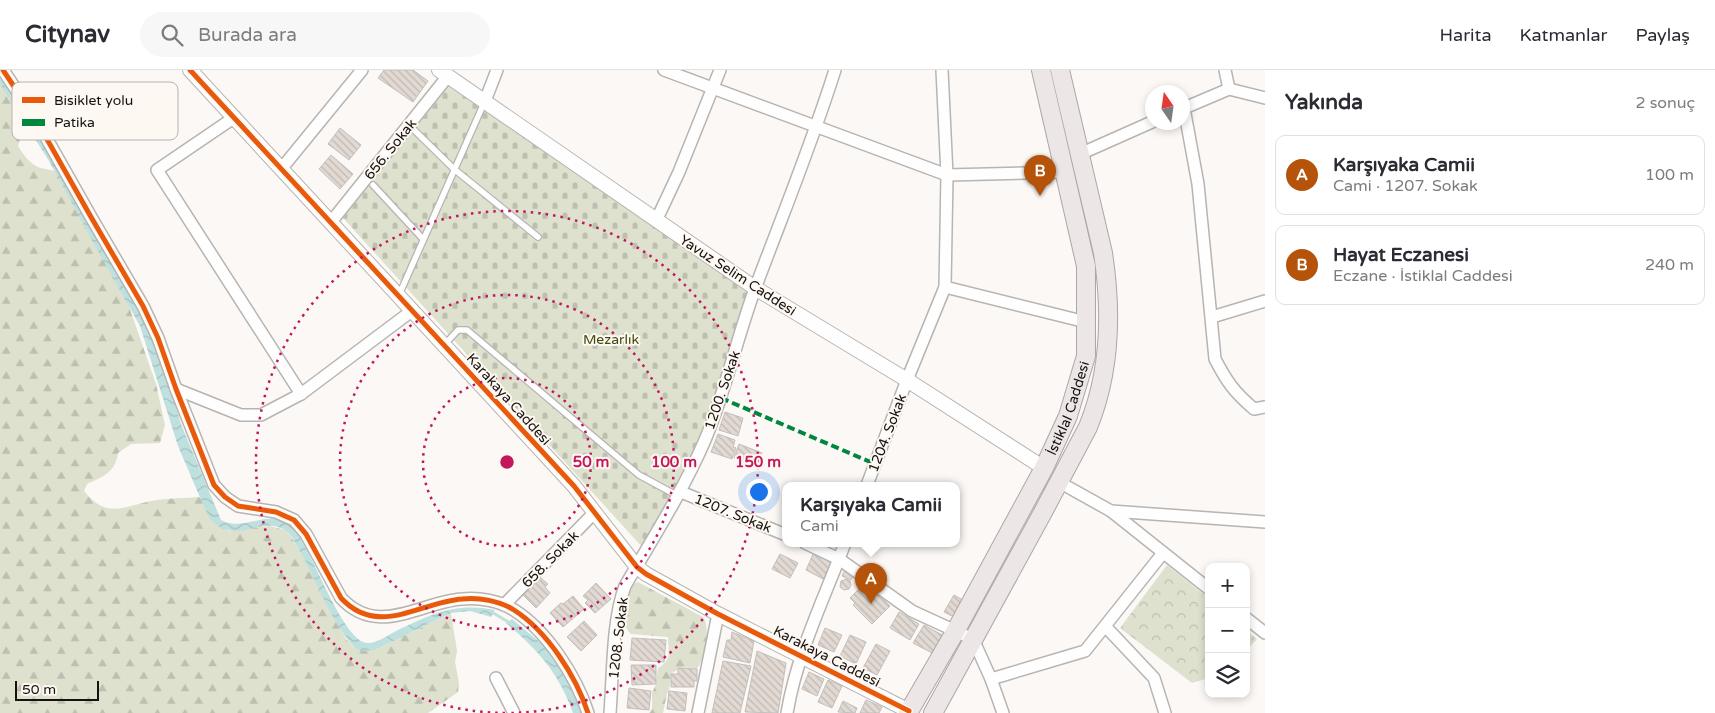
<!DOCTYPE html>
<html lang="tr">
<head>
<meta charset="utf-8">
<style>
  body { margin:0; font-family:"Varela Round",sans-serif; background:#f7f7f7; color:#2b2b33 }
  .controls { position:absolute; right:15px; bottom:15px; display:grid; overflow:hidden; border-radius:10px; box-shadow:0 2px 8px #0003 }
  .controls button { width:45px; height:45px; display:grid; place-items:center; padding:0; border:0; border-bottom:1px solid #e1e1e2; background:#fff; color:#2b2b33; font:25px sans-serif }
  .compass { position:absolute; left:1145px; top:15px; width:45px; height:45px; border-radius:50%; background:#fff; box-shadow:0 2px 8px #0003; rotate:347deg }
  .scale { position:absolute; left:15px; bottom:12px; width:84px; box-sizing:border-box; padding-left:5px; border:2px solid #151210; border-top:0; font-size:14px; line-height:18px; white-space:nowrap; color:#151210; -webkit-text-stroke:4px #fef8f2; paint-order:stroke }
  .you { position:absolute; left:758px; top:421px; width:18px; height:18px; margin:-12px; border:4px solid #fff; border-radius:50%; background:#1a73e8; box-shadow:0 0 0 8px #1a73e833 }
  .badge { display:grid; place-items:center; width:32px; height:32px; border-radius:50%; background:#b45309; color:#fff; font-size:16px; font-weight:700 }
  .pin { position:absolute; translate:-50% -41px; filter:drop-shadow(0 1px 2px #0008) }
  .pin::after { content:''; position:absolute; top:26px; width:18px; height:15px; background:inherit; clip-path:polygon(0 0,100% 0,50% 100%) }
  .popup { position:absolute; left:782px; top:412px; width:178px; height:65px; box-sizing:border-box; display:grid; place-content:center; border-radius:10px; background:#fff; filter:drop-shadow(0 1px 4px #0005); font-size:16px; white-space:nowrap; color:#7c7c81 }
  .popup b { font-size:19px; color:#2b2b33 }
  .popup::after { content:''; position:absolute; left:50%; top:100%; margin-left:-10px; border:10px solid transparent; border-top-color:#fff }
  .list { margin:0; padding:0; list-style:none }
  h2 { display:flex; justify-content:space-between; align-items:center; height:65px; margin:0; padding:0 20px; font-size:21px }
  h2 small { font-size:16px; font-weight:400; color:#7c7c81 }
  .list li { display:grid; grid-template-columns:32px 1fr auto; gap:15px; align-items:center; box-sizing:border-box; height:80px; margin:0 10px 10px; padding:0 10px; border:1px solid #e1e1e2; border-radius:10px }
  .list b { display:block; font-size:19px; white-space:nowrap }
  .list p { margin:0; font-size:16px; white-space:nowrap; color:#7c7c81 }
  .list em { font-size:16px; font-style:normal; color:#7c7c81 }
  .icon { flex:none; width:28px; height:28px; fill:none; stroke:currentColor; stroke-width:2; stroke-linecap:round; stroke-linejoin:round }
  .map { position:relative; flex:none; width:1265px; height:643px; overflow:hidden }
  header { display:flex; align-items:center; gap:30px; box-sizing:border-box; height:70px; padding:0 25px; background:#fff; border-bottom:1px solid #e1e1e2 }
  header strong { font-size:24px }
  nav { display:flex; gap:28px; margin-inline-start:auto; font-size:18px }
  .search { width:350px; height:45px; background:#f7f7f7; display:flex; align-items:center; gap:12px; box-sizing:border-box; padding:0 18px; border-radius:28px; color:#7c7c81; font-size:19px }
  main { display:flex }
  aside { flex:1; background:#fff }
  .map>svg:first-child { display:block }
</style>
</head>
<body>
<header>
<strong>Citynav</strong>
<div class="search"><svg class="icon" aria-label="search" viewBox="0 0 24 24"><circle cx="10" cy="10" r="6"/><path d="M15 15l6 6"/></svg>Burada ara</div>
<nav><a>Harita</a><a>Katmanlar</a><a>Paylaş</a></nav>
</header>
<main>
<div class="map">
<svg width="1265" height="643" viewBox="0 0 1265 643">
  <defs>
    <pattern id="forest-firs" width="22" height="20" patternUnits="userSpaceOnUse" patternTransform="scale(1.25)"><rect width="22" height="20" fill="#dde1cd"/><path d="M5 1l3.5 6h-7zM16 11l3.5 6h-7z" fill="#bdc0af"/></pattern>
    <pattern id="cemetery-stones" width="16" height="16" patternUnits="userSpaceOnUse" patternTransform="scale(1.25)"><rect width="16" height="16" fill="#dde1cd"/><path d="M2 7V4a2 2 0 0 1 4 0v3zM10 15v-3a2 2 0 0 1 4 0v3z" fill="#bdc0af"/></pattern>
    <pattern id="park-crowns" width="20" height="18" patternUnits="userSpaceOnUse" patternTransform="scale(1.25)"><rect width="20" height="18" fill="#dde1cd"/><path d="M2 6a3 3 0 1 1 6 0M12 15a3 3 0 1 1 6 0" fill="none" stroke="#bdc0af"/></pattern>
    <pattern id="water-waves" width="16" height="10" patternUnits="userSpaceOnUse" patternTransform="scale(1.25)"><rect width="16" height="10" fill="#bee1e0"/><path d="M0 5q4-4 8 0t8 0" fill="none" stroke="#a2c0bf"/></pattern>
    <pattern id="building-back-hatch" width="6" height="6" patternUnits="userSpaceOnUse" patternTransform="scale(1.25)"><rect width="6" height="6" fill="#e1d9d2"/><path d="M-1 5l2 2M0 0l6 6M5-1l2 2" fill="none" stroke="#c0b9b3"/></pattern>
  </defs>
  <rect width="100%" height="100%" fill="#fbf8f5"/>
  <g fill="url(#forest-firs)">
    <path d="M0,0L27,50L18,76C23,84 31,96 41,98C49,100 54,100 61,103L119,208L156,314L165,355L160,373L131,374L118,383C115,403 104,406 87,414L84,421C106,449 123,437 151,431C168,428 186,428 202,427L228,461L270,456L285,460L290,465L308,495L332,545L346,569L354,577L375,580L451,543L457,581L455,592L459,613L458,622L428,643H0Z"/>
    <path d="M638,512L703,547C711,559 705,588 697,599C681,597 684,596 671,604L669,621L667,623L663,643H649L652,639V623L656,614L658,598C673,589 668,582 668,567L631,564C618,552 625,529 631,515Z"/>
  </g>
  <polygon fill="url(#cemetery-stones)" points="449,16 750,223 700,372 688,397 643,478 343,148"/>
  <g fill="url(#park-crowns)">
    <polygon points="1167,495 1209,529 1209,608 1192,613 1120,558"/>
    <polygon points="1246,560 1257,569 1246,581"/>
  </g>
  <g fill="url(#water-waves)">
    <path d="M0,0L141,240L157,273L181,354L221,450C246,464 272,433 295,460C312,480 343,573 368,573C378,573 388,565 396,561C431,544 456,532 495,540L491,547L470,541L451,543L375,580L360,581C336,566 315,506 299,480C295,473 292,465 286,461C263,443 233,480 208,446L178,376L140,256L94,174L49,91L0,14Z"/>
    <path d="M512,549L542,574L563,602L583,643H573C559,603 538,580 506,553Z"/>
  </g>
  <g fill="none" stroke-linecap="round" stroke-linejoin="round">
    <polyline stroke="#bee1e0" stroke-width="3" points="490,541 510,553"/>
  </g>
  <g fill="url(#building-back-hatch)" stroke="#c2bfbd">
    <polygon points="384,0 413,0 428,11 413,32 378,8"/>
    <polygon points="340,58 361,75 349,90 328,74"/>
    <polygon points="331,85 353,104 340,119 319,99"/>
    <polygon points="725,342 743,348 738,366 719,360"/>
    <polygon points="718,364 735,370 733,377 736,378 732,389 711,382"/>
    <polygon points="739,374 762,383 757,397 734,388"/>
    <polygon points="814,482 834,492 825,510 806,500"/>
    <polygon points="780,484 798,493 790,508 772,499"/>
    <polygon points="845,500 854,504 851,510 842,506"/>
    <polygon points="541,508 548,514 545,517 550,523 536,538 523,525"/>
    <polygon points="846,509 850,511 851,515 849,519 844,520 840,517 841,511"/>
    <polygon points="596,513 611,529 595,543 585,533 588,530 583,526"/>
    <polygon points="863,515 866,518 869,516 890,536 872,554 853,535 855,533 850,528"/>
    <polygon points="954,525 963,530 954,547 944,542"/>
    <polygon points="573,526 584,539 563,557 550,543 561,533 563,534"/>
    <polygon points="899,542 919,554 910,570 890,558"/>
    <polygon points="584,551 597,565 581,581 567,567"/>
    <polygon points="924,555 944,566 934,584 913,573"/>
    <polygon points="825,558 842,565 834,582 818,575"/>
    <polygon points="732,562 754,571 750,593 723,587 727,570 731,570"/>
    <polygon points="850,565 866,572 856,594 840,586"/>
    <polygon points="632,568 666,570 664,592 630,590"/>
    <polygon points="876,574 890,581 877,605 863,598"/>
    <polygon points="757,581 786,593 778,643 745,642"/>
    <polygon points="723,591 751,596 740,643 712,643"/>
    <polygon points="631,595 656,595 656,614 632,615"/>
    <polygon points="678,598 697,599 697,611 694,611 694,617 671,617 671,604 678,604"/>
    <polygon points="809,602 824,609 817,626 802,619"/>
    <polygon points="828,610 842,616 832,638 818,632"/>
    <polygon points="629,618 651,621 649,640 627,638"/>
    <polygon points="669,621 687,623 685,641 667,639"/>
    <polygon points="866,630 882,637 879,643 860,643"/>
    <polygon points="843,631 857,638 855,643 838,642"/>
  </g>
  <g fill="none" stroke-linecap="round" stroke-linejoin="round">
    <g stroke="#b7b4b1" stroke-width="8">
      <g id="service">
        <polyline points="409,55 454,99 538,167"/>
        <polyline points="373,115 423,169"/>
        <polyline points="399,225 484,33"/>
        <polyline points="445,274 458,260 467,260 639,405 678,426"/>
      </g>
    </g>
    <g stroke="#b7b4b1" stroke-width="14">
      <g id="minor">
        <path d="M3,0L35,48L91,147L143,236L158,268L176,319L214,415L225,427L238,436L276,442L294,450L306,464L341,528C378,568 420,532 462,529C479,527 500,531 514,540C547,561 576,606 588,643"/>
        <polyline points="664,0 947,105 1065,102"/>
        <polyline points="1225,0 1229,19"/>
        <polyline points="485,31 497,0"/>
        <path d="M1184,38L1198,114L1215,289C1227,312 1234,322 1254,339L1265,337"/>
        <polyline points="1182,39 1229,19 1265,28"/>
        <polyline points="235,47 157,100 301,324"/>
        <polyline points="1080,84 1152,52"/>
        <polyline points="282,98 362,0"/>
        <polyline points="656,151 679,102 720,0"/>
        <polyline points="331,152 448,6"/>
        <polyline points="945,217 1086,252"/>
        <polyline points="1212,247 1265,231"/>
        <polyline points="176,319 241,345 261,345 301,324 413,240"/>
        <polyline points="1059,412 1111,441 1209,519"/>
        <polyline points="867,415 907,310 945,217 947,105 942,0"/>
        <polyline points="681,422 786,465"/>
        <polyline points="1111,441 1265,452"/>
        <polyline points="805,473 839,489 912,541 973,569 991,609 1003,643"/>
        <polyline points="504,535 595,442"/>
        <polyline points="1246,548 1265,563"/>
        <polyline points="1106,557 1154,608 1165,643"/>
        <polyline points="496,608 514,643"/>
        <polyline points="991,609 1085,581 1163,483"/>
        <path d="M610,643C613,605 612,550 625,516C653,468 683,421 705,370C726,320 737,267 756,216C783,144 812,73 835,0"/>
        <polyline points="698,643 718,544"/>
        <path d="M787,643C797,583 824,529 845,473"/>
      </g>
    </g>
    <g stroke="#b7b4b1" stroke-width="16">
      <g id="tertiary">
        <polyline points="190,0 574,416 637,497 646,504 718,544 909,641"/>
        <polyline points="439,0 755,218 907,310 1044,398"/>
      </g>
    </g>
    <g stroke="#b0a5a6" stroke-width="20">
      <g id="primary">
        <path id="s1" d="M908,643L955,562L1044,398L1068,346L1086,286V196L1041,0"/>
        <path d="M933,643L1042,444L1088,357C1111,301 1112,242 1103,183L1060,0"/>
      </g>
    </g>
    <use href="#service" stroke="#fefefe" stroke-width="5.5"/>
    <use href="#minor" stroke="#fefefe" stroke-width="11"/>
    <use href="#tertiary" stroke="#fefefe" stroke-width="14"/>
    <use href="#primary" stroke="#ece6e7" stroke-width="18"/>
    <polyline stroke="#00873e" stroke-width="4" stroke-dasharray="8 4" stroke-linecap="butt" points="721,328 875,394"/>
    <g stroke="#fef8f2" stroke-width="8">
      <g id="cycleway">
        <path d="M3,0L35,48L91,147L143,236L158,268L176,319L214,415L225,427L238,436L276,442L294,450L306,464L341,528C378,568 420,532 462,529C479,527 500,531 514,540C547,561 576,606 588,643"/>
        <polyline points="190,0 574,416 637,497 646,504 718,544 909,641"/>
      </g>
    </g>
    <use href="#cycleway" stroke="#e8590c" stroke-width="5"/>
  </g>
  <g fill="none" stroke="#c2185b" stroke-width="2.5" stroke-dasharray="2.5 5">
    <circle cx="507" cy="392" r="84"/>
    <circle cx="507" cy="392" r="167"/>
    <path d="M505 643A251 251 0 1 1 509 643"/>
  </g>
  <g text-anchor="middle" stroke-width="4" stroke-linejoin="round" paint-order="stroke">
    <g font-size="14" fill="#151210" stroke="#fef8f2">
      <text transform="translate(390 79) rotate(-51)" y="5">656. Sokak</text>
      <text transform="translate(738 205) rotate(33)" y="5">Yavuz Selim Caddesi</text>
      <text transform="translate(722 320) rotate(-71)" y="5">1200. Sokak</text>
      <text transform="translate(509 329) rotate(48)" y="5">Karakaya Caddesi</text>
      <text dy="5" stroke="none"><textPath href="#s1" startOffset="345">İstiklal Caddesi</textPath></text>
      <text transform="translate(887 363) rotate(-69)" y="5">1204. Sokak</text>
      <text transform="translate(733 443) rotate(22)" y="5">1207. Sokak</text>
      <text transform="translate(550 489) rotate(-45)" y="5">658. Sokak</text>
      <text transform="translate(618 568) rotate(-83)" y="5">1208. Sokak</text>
      <text transform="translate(827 586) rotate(27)" y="5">Karakaya Caddesi</text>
    </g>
    <g font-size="14" fill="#414b0e" stroke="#fef8f2">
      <text x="611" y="274">Mezarlık</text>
    </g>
  </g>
  <rect x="12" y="12" width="166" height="58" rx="8" fill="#fef8f2" stroke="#b8b3ae" stroke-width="1"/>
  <rect x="22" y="27" width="23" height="6" fill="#e8590c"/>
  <rect x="22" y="49" width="23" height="7" fill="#00873e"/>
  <g font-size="14" fill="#151210">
    <text x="54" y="35">Bisiklet yolu</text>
    <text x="54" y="57">Patika</text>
  </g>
  <circle cx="507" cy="392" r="8" fill="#c2185b" stroke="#fef8f2" stroke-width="2.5"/>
  <g font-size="15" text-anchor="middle" font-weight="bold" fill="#c2185b" stroke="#fef8f2" stroke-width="4" stroke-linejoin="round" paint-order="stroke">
    <text x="591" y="397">50 m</text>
    <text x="674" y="397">100 m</text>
    <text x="758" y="397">150 m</text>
  </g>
</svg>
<div class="controls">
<button>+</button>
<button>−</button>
<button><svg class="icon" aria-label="layers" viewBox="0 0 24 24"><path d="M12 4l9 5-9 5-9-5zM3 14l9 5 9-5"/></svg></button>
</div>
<svg class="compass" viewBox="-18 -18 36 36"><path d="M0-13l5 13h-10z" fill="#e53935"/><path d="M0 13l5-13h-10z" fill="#7c7c81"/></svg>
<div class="scale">50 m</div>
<div class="you"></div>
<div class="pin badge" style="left:871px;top:534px">A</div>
<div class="popup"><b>Karşıyaka Camii</b>Cami</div>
<div class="pin badge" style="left:1040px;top:126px">B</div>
</div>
<aside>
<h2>Yakında<small>2 sonuç</small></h2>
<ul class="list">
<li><span class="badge">A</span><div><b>Karşıyaka Camii</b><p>Cami · 1207. Sokak</p></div><em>100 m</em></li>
<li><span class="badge">B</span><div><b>Hayat Eczanesi</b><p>Eczane · İstiklal Caddesi</p></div><em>240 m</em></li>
</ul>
</aside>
</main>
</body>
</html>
